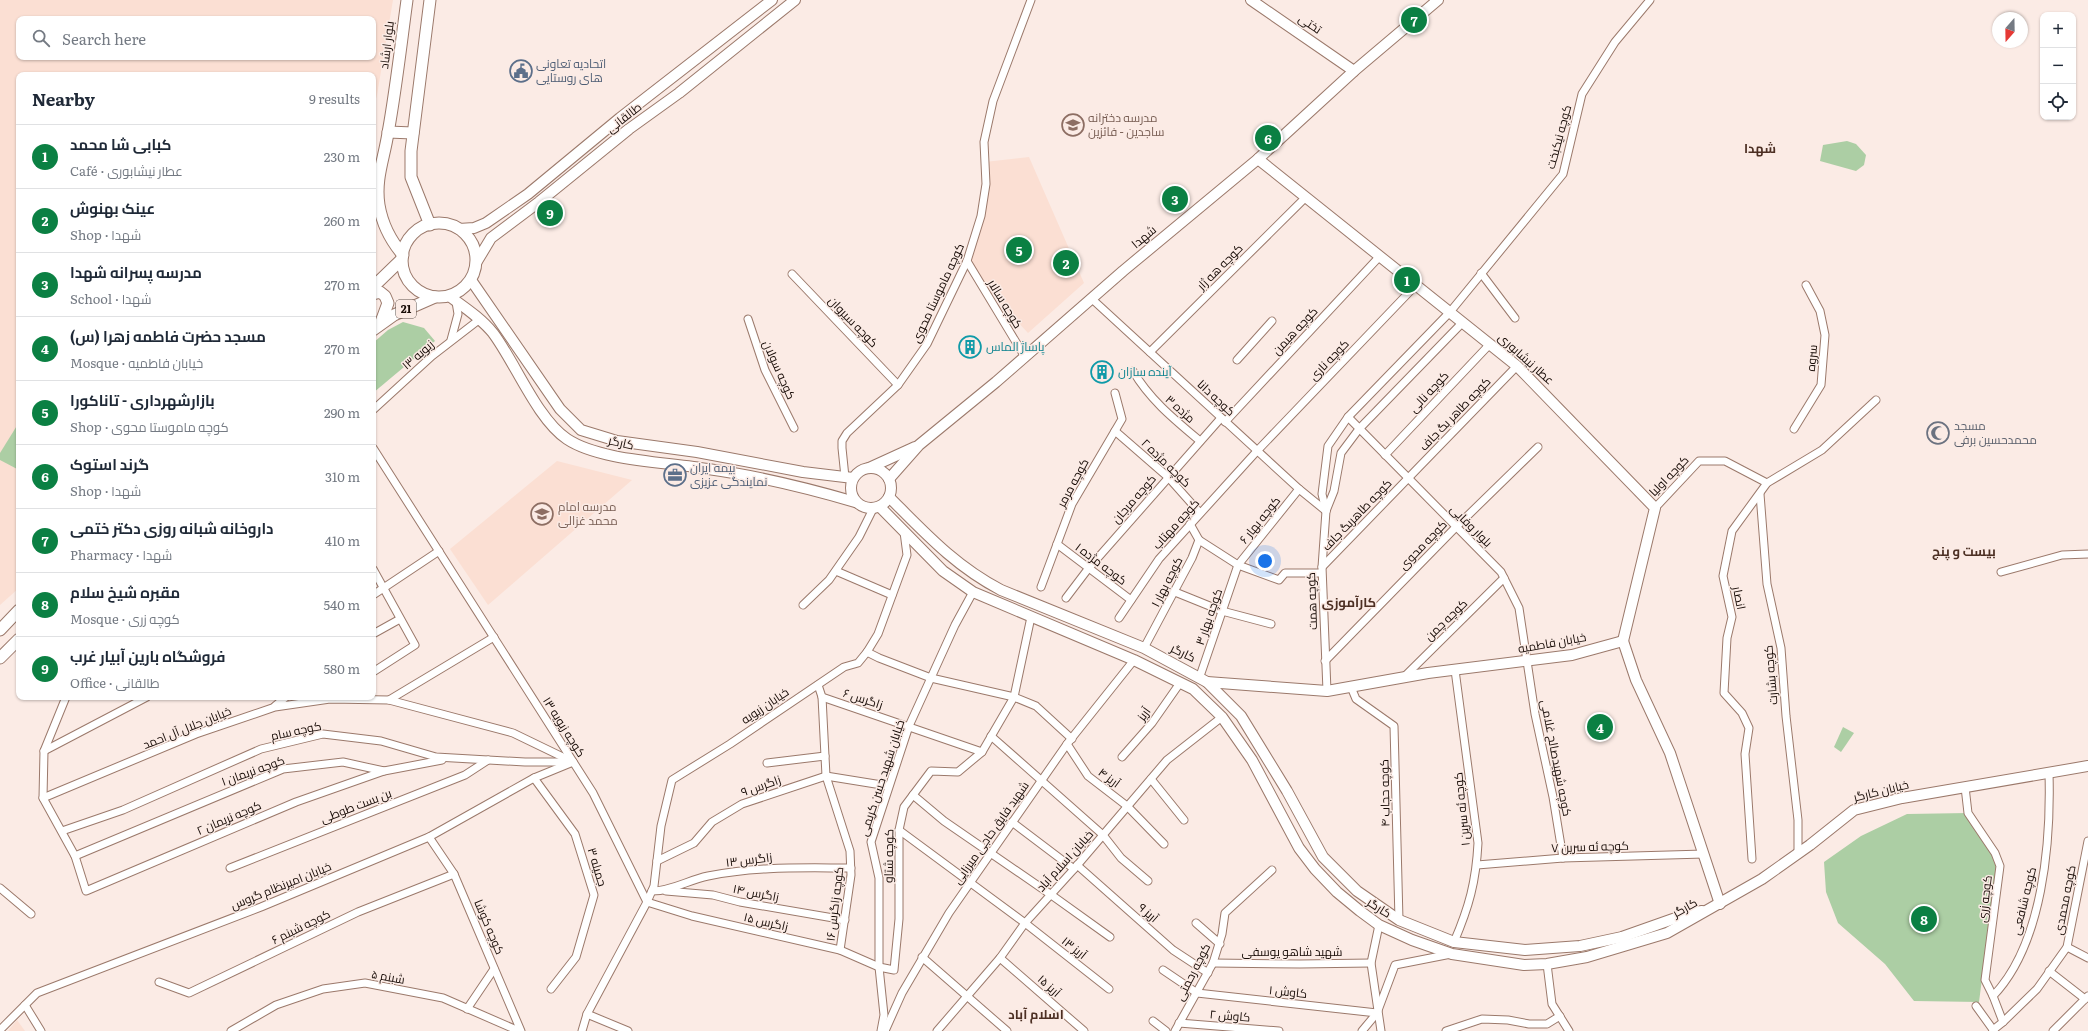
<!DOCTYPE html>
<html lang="en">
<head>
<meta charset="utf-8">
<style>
  body { margin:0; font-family:Literata,Cairo,serif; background:#f6f6f7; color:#1f2937 }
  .controls { position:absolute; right:12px; top:12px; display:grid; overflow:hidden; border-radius:8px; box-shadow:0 1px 3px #0004 }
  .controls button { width:36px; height:36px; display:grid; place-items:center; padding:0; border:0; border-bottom:1px solid #e0e1e3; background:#fff; color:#1f2937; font:20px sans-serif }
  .compass { position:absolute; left:1992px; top:12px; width:36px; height:36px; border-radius:50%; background:#fff; box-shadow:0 1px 3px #0004; rotate:200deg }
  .you { position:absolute; left:1265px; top:561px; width:14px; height:14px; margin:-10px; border:3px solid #fff; border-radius:50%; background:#1a73e8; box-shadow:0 0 0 6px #1a73e833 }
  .badge { display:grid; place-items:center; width:26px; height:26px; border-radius:50%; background:#0b8043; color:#fff; font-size:13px; font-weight:700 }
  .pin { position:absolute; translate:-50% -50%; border:2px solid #fff; box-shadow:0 1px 4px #0006 }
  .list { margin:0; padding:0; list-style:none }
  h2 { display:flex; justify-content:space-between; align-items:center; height:52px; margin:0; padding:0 16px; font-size:17px }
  h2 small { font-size:13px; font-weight:400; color:#747a83 }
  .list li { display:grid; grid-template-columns:26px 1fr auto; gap:12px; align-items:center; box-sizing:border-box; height:64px; padding:0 16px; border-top:1px solid #e0e1e3 }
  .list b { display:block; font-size:15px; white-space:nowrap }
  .list p { margin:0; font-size:13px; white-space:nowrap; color:#747a83 }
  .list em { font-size:13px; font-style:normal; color:#747a83 }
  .icon { flex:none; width:22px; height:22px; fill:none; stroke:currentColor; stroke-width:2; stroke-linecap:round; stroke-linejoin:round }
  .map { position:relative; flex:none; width:2088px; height:1031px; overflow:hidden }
  .search { position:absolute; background:#fff; box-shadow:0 1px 3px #0004; left:16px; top:16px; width:360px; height:44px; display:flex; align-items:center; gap:10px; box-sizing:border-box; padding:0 14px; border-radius:8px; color:#747a83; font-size:15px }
  .panel { position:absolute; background:#fff; box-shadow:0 1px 3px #0004; left:16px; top:72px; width:360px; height:628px; border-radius:8px }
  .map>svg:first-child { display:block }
</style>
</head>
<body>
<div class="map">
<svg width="2088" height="1031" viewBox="0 0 2088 1031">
  <rect width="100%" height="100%" fill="#fbebe5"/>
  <g fill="#fbdfd3" fill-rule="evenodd">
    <path d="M0,0H393L377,95L373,110V75H19V588L0,605ZM19,19H373V57H19Z"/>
    <polygon points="1029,157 1084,283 1028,333 962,263 975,237 981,216 985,162"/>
    <polygon points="557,461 632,480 488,605 450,549"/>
    <polygon points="17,1020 25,1031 8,1031"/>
  </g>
  <g fill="#accea4">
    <polygon points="1847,141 1856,144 1866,155 1864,165 1856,171 1820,161 1823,145"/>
    <polygon points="403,322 424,328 435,341 373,393 373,343 388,330"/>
    <polygon points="18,424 19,424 19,470 0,460 0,453"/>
    <polygon points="1843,727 1854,733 1841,752 1834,747"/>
    <polygon points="1968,813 1997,863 1979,1002 1914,1001 1885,964 1838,923 1826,892 1824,862 1861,836 1907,814"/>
  </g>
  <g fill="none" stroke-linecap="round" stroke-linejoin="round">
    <g stroke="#9b796b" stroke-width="9">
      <g id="street">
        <polyline points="967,261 1025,357"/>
        <polyline points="1481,273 1515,318"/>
        <polyline points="792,274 898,385"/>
        <polyline points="1092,299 1299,489 1326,511"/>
        <polyline points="748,319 765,370 794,428"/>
        <polyline points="451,340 458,314 456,302"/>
        <polyline points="1150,352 1306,197"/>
        <polyline points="1237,360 1272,321"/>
        <path d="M1133,371C1150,400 1175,420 1200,441"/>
        <polyline points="373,410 432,356 480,319"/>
        <polyline points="1348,417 1501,572 1519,608 1535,714 1553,797 1563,858"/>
        <polyline points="1225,422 1380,256"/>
        <polyline points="1794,429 1821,385 1825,335 1820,311 1806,285"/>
        <polyline points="1115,431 1168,477 1200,513"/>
        <polyline points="373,448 593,793 647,902 587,1014 582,1031"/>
        <polyline points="1385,455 1490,344"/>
        <polyline points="845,477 842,448 842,441 847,433 898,385 927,344 967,261 981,216 986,184 984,142 993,101 1031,0"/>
        <polyline points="1760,494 1767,584 1781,648 1786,716 1798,820 1798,854"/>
        <polyline points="1655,508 1699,461 1725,461 1767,483"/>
        <polyline points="1326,511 1322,494 1328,446 1348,417 1450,312 1563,174 1582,94 1615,42 1650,0"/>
        <polyline points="904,532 907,555 878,634 867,652 858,663 844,667 730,744 672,780 661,826 654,886 647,902 692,916 840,950 879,967 894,970 899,919 899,830 904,807 931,771 958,772 982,752 1014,697 1031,617"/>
        <polyline points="1199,540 1238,565 1279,580 1285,573 1321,573"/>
        <polyline points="1057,544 1131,600"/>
        <polyline points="1322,567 1517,366"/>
        <polyline points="373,569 415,645 373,672"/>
        <polyline points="836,571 892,595"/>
        <polyline points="2001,572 2062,555 2088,554"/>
        <polyline points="1041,587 1072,504 1122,419 1115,393"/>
        <polyline points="1175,592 1222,611 1271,624"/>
        <polyline points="373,595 439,551"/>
        <polyline points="1066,598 1088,569 1221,418"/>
        <polyline points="803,605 829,580 859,537 873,509"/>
        <polyline points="1119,618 1159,559 1257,451 1416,285"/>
        <polyline points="373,634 400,619"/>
        <polyline points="1144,648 1192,558 1199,540 1190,524"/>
        <polyline points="867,652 879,658 931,678 1014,697 1036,706 1072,739"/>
        <polyline points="1325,661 1456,527 1538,447"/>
        <polyline points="1200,676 1238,565 1299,489"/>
        <polyline points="1404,677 1504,578"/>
        <polyline points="818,685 822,697 982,752"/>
        <polyline points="1351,687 1356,699 1394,726 1399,920"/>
        <polyline points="1327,691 1322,567 1326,511 1334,491 1341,453 1359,429 1463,322"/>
        <polyline points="66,697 44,751 43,798 75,856 86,891 296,802 384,771"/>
        <polyline points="822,697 826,776 850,851 851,875 840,950"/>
        <polyline points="389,700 494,637"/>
        <polyline points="275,706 286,697"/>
        <polyline points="991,736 1103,835 1121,858 1148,881"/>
        <polyline points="1067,744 1088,776 1127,806 1164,844"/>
        <polyline points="44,751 147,697"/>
        <polyline points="1122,757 1152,723 1180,683"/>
        <polyline points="767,763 825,756"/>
        <polyline points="534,778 575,834 594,895 576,957 551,989"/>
        <polyline points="1151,779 1184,820"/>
        <polyline points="1965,787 1968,813 1995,853 2000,866 1985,980 1993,996"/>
        <polyline points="913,795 944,821 1050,894 1110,937"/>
        <polyline points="43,798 196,734 275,707 330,699 389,700 513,733 573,762"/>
        <polyline points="1012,822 1074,869"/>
        <polyline points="899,830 1025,923 1109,989"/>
        <polyline points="62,831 123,810 261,749 323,734 381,741 436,757 525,762 569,762"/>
        <polyline points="429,837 454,874 521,1031"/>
        <polyline points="75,856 283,769 343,762 384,771 442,760"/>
        <polyline points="1752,859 1745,754 1749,728 1742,713 1724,693 1727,638 1732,617 1723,576 1732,531 1767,483 1822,450 1876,400"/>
        <polyline points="657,861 694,843 712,822 742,804 826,776 888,786"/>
        <polyline points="1077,865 1173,950 1208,973"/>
        <polyline points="1477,865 1563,858 1704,854"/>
        <polyline points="230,868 465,775 488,760"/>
        <polyline points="0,888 31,914"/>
        <path d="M652,891C672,891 688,880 708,876C755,866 803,868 851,868"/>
        <polyline points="666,891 713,895 740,902 845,920"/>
        <polyline points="1196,923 1220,944"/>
        <polyline points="1379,925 1371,963 1381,1031"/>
        <path d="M1454,942C1469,907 1476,882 1478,843L1455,670"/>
        <polyline points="2067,947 2088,958"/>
        <polyline points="922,957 1007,1031"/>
        <polyline points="1000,958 1084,1031"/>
        <polyline points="1213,963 1300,964 1371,963"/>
        <polyline points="1547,964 1552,1004 1569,1031"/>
        <polyline points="1163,970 1197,993 1377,1013"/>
        <polyline points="2049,971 2085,999"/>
        <polyline points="159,982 189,993 358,912 454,874"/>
        <polyline points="25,1005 41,1031"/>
        <polyline points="1976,1006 1994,1031"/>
        <polyline points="467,1009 494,969"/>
        <polyline points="587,1014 628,1031"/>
        <polyline points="1153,1021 1166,1031"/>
        <path d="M2003,1022L1993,996C2043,944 2051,842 2049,773"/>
        <polyline points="1179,1023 1279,1031"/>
        <polyline points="0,1030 37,993 261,907 429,837 534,778 573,762"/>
        <polyline points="1993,1030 2003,1022 2037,989 2067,947 2088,841"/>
        <polyline points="231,1031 276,1005 323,989 365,983 443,998 519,1031"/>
        <polyline points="881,1031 884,1015 879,967 879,878 871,842 909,726 955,625 973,592"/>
        <polyline points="885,1031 902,993 949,913 1067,744 1134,660"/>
        <polyline points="937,1031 1000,958 1025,923 1074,869 1167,760 1222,717"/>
        <polyline points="1175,1031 1213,963 1222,934 1225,913 1272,870"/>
        <polyline points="1362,1031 1377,1013 1395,965 1451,954"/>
        <polyline points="1446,1031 1482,1019 1508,1020 1529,1024 1547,1024 1560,1016"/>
        <polyline points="2053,1031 2088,996"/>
      </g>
    </g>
    <g stroke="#9b796b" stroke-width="12">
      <g id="secondary">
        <polyline points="1251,0 1354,71"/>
        <polyline points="1258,159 1517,366 1655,508 1623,641"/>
        <polyline points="459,229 474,228 486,223 528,194 620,118 772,0"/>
        <polyline points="476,263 491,238 539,202 629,129 679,93 795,0"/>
        <polyline points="471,280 560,409 581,430 617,441 697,452 803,472 853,478"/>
        <path d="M449,296C464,307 481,318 493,333C515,362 537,419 567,439C600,461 668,462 708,469C758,476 807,488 855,502"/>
        <circle cx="871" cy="488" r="20"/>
        <polyline points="869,468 915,447"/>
        <polyline points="889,479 919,445 996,382 1123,271 1258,159 1354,71 1438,0"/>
        <path d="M889,497C925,533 955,566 1001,590L1144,648L1207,682L1241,716L1287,791L1323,857L1357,891L1399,920L1454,942L1525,950L1580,946L1622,937L1690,913L1702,911"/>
        <polyline points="880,507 943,571 973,592 1134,660 1193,689 1222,717 1252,760 1299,848 1315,869 1337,892 1360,911 1379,925 1412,940 1452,954 1524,965 1547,964 1587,957 1667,933 1762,879 1810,845 1854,810 1902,798 2088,766"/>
        <polyline points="1623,641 1636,680 1670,753 1720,904"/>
        <polyline points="1207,682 1327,691 1428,673 1572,655 1623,641"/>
      </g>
    </g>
    <g stroke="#9b796b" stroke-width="13">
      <g id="primary">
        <polyline points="388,132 413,133"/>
        <circle cx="439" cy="260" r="37"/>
        <polyline points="430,225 411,177 411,151 430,0"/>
        <path d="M403,255C391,241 382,223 379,205C375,179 384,159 388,133C396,89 401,44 407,0"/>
        <polyline points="373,287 402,259"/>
        <polyline points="373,294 380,292 385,296 388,303 381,322"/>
        <polyline points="373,330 394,315 435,297"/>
        <polyline points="0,630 19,610"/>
        <polyline points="0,658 19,639"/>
      </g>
    </g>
    <use href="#street" stroke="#fff" stroke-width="7"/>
    <use href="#secondary" stroke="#fff" stroke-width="10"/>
    <use href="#primary" stroke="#fff" stroke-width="11"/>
  </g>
  <defs>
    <g id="civic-ring" transform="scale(1.15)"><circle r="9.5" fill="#fbebe5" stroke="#5c6f8a" stroke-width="1.5"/><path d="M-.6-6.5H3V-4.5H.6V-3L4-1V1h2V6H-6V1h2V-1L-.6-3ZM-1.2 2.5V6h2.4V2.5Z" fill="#5c6f8a"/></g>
    <g id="school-ring" transform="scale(1.15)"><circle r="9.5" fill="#fbebe5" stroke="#8d6e63" stroke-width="1.5"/><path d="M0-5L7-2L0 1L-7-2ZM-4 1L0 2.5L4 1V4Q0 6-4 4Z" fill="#8d6e63"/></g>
    <g id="building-ring" transform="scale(1.15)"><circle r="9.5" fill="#fbebe5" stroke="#0f9aa8" stroke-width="1.5"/><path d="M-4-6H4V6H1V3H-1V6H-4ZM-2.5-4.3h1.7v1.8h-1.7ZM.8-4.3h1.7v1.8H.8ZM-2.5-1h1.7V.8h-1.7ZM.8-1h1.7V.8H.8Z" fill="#0f9aa8"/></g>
    <g id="mosque-ring" transform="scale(1.15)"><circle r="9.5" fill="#fbebe5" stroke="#6b7280" stroke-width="1.5"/><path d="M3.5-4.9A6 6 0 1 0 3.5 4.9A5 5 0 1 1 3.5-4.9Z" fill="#6b7280"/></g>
    <g id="office-ring" transform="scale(1.15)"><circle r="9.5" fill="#fbebe5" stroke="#5c6f8a" stroke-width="1.5"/><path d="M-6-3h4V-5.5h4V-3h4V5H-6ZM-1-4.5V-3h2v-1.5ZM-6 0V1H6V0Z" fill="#5c6f8a"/></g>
  </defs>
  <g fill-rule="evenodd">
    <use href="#civic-ring" x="521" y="71"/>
    <use href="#school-ring" x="1073" y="125"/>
    <use href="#building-ring" x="970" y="347"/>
    <use href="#building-ring" x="1102" y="372"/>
    <use href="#mosque-ring" x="1938" y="433"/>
    <use href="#office-ring" x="675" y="475"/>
    <use href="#school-ring" x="542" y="514"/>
  </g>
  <g text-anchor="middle" stroke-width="3" stroke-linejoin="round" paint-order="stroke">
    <rect fill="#fbebe5" stroke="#5b4e48" stroke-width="1" x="396" y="300" width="20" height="18" rx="3"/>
    <g font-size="11" font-weight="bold" fill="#160a05">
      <text x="406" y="313">21</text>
    </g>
    <g font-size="12" fill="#160a05" stroke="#fbebe5">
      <text transform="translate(1310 24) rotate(34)" y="4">تختی</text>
      <text transform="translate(387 45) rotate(-83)" y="4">بلوار ارشاد</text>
      <text transform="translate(624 118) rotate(-38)" y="4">طالقانی</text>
      <text transform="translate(1559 137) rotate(-75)" y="4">کوچه نیکبخت</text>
      <text transform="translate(1144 237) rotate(-40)" y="4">شهدا</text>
      <text transform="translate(1220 267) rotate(-45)" y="4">کوچه هه ژار</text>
      <text transform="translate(938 293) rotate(-65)" y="4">کوچه ماموستا محوی</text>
      <text transform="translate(1005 304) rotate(59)" y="4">کوچه سالار</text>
      <text transform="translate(853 322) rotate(46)" y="4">کوچه سیروان</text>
      <text transform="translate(1295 331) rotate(-47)" y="4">کوچه هیمن</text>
      <text transform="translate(418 355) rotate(-41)" y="4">زیویه ۱۳</text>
      <text transform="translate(1812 358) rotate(-85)" y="4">سروه</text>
      <text transform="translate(1526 359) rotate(42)" y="4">عطار نیشابوری</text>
      <text transform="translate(1329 360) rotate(-46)" y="4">کوچه ناری</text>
      <text transform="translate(779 370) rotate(66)" y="4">کوچه سولان</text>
      <text transform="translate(1429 392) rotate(-47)" y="4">کوچه نالی</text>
      <text transform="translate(1216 398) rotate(43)" y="4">کوچه دانا</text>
      <text transform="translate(1180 409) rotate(42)" y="4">مژده ۳</text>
      <text transform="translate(1455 414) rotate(-46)" y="4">کوچه طاهر بگ جاف</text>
      <text transform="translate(621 443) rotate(13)" y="4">کارگر</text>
      <text transform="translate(1166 463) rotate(44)" y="4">کوچه مژده ۲</text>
      <text transform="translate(1669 476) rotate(-46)" y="4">کوچه اولیا</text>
      <text transform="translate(1073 483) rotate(-62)" y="4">کوچه مرمر</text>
      <text transform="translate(1134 499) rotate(-49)" y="4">کوچه مرجان</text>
      <text transform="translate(1357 515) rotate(-46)" y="4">کوچه طاهربگ جاف</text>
      <text transform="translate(1260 520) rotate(-51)" y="4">کوچه بهار ۶</text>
      <text transform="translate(1176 524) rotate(-48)" y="4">کوچه مهتاب</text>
      <text transform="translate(1471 526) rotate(45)" y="4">بلوار وفایی</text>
      <text transform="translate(1423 545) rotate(-46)" y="4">کوچه محوی</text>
      <text transform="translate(1101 564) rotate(37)" y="4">کوچه مژده ۱</text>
      <text transform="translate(1167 582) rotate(-63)" y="4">کوچه بهار ۱</text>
      <text transform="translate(1739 598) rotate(79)" y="4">انصار</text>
      <text transform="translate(1312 601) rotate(-92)" y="4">کوچه همت</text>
      <text transform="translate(1209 617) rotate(-71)" y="4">کوچه بهار ۳</text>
      <text transform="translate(1446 620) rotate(-44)" y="4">کوچه چمن</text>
      <text transform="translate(1552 643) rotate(-10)" y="4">خیابان فاطمیه</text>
      <text transform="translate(1183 653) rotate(26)" y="4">کارگر</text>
      <text transform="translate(1771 675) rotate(-95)" y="4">کوچه بشارت</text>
      <text transform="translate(863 699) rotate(18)" y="4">زاگرس ۶</text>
      <text transform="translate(765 706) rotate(-34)" y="4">خیابان زیویه</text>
      <text transform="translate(1144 714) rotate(-53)" y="4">آریز</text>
      <text transform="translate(564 727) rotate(58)" y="4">کوچه زیویه ۱۳</text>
      <text transform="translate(187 728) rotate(-22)" y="4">خیابان جلال آل احمد</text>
      <text transform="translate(296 731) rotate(-12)" y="4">کوچه سام</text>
      <text transform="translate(1556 758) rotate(79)" y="4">کوچه شهیدصالح غلامی</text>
      <text transform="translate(253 771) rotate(-20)" y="4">کوچه نریمان ۱</text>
      <text transform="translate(882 778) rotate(-72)" y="4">خیابان شهید حسن کریمی</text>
      <text transform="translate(1109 778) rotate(37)" y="4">آریز ۴</text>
      <text transform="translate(761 786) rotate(-19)" y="4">زاگرس ۹</text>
      <text transform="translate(1881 791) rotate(-14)" y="4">خیابان کارگر</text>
      <text transform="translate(1385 793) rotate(-91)" y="4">کوچه حجاب ۴</text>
      <text transform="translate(356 806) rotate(-21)" y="4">بن بست طوطی</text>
      <text transform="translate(1462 809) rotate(-96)" y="4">کوچه ئه سرین ۱</text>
      <text transform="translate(229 818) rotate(-23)" y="4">کوچه نریمان ۲</text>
      <text transform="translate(991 833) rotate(-55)" y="4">شهید فایق حاجی میرزایی</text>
      <text transform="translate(1590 847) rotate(-2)" y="4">کوچه ئه سرین ۷</text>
      <text transform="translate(889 856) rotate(-89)" y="4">کوچه شتاو</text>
      <text transform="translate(749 860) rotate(-7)" y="4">زاگرس ۱۳</text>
      <text transform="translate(1065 861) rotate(-48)" y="4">خیابان اسلام آباد</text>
      <text transform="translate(597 867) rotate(73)" y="4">جمیله ۳</text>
      <text transform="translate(281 886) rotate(-22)" y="4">خیابان امیرنظام گروس</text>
      <text transform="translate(756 893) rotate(11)" y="4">زاگرس ۱۴</text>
      <text transform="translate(1985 899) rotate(-83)" y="4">کوچه زری</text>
      <text transform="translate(2065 900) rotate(-79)" y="4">کوچه محمدی</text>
      <text transform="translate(2024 901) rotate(-76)" y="4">کوچه شافعی</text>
      <text transform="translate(835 904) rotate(-83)" y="4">کوچه زاگرس ۱۶</text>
      <text transform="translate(1379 908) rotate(33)" y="4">کارگر</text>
      <text transform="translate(1685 908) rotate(-29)" y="4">کارگر</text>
      <text transform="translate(1148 913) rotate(41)" y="4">آریز ۹</text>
      <text transform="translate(766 922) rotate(13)" y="4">زاگرس ۱۵</text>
      <text transform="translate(301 927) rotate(-26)" y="4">کوچه شبنم ۶</text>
      <text transform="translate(489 927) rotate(67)" y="4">کوچه کوشا</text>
      <text transform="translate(1074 948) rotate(39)" y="4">آریز ۱۳</text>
      <text x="1292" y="956">شهید شاهو یوسفی</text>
      <text transform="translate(1193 972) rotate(-63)" y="4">کوچه رحمتی</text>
      <text transform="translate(388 977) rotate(10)" y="4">شبنم ۵</text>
      <text transform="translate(1049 986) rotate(42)" y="4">آریز ۱۵</text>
      <text transform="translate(1288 992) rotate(6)" y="4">کاوش ۱</text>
      <text transform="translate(1230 1016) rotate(5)" y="4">کاوش ۲</text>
    </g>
    <g font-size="12" fill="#4e5e75" stroke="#fbebe5" text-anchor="start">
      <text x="536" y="68">اتحادیه تعاونی<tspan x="536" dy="14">های روستایی</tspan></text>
      <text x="690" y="472">بیمه ایران<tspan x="690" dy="14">نمایندگی عزیزی</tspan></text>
    </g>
    <g font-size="12" fill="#785e54" stroke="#fbebe5" text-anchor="start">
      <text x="1088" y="122">مدرسه دخترانه<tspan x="1088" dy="14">ساجدین - فائزین</tspan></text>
      <text x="558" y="511">مدرسه امام<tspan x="558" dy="14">محمد غزالی</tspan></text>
    </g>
    <g font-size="12" fill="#0d838f" stroke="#fbebe5" text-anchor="start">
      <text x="986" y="351">پاساژ الماس</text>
      <text x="1118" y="376">آینده سازان</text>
    </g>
    <g font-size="12" fill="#5b616d" stroke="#fbebe5" text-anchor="start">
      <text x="1954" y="430">مسجد<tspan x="1954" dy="14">محمدحسین برفی</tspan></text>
    </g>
    <g font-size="13" font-weight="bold" fill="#4c2f23" stroke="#fbebe5">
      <text x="1760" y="153">شهدا</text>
      <text x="1964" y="556">بیست و پنج</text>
      <text x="1349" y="607">کارآموزی</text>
      <text x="1036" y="1019">اسلام آباد</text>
    </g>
  </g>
</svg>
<div class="controls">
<button>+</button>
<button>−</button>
<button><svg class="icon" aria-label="locate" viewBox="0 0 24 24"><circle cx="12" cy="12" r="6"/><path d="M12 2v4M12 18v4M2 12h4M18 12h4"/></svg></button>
</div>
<svg class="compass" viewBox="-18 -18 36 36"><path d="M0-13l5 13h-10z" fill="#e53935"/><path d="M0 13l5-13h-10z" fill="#747a83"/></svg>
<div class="you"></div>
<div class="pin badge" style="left:1407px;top:280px">1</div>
<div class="pin badge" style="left:1066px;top:263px">2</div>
<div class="pin badge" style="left:1175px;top:199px">3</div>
<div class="pin badge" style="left:1600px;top:727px">4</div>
<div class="pin badge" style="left:1019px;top:250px">5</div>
<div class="pin badge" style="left:1268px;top:138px">6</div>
<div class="pin badge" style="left:1414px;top:20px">7</div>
<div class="pin badge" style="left:1924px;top:919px">8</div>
<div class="pin badge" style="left:550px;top:213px">9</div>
<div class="search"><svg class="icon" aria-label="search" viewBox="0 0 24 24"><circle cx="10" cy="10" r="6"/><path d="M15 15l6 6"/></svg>Search here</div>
<section class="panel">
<h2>Nearby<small>9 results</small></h2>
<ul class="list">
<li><span class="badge">1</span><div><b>کبابی شا محمد</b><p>Café · عطار نیشابوری</p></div><em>230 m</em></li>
<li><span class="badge">2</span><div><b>عینک بهنوش</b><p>Shop · شهدا</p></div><em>260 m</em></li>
<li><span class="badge">3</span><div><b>مدرسه پسرانه شهدا</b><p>School · شهدا</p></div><em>270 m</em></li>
<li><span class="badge">4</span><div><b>مسجد حضرت فاطمه زهرا (س)</b><p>Mosque · خیابان فاطمیه</p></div><em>270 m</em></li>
<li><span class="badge">5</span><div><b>بازارشهرداری - تاناکورا</b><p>Shop · کوچه ماموستا محوی</p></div><em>290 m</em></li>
<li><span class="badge">6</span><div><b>گرند استوک</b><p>Shop · شهدا</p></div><em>310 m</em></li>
<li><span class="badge">7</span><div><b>داروخانه شبانه روزی دکتر ختمی</b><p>Pharmacy · شهدا</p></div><em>410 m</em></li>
<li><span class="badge">8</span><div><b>مقبره شیخ سلام</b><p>Mosque · کوچه زری</p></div><em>540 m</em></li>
<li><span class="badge">9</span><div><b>فروشگاه بارین آبیار غرب</b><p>Office · طالقانی</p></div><em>580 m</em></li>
</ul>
</section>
</div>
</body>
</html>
